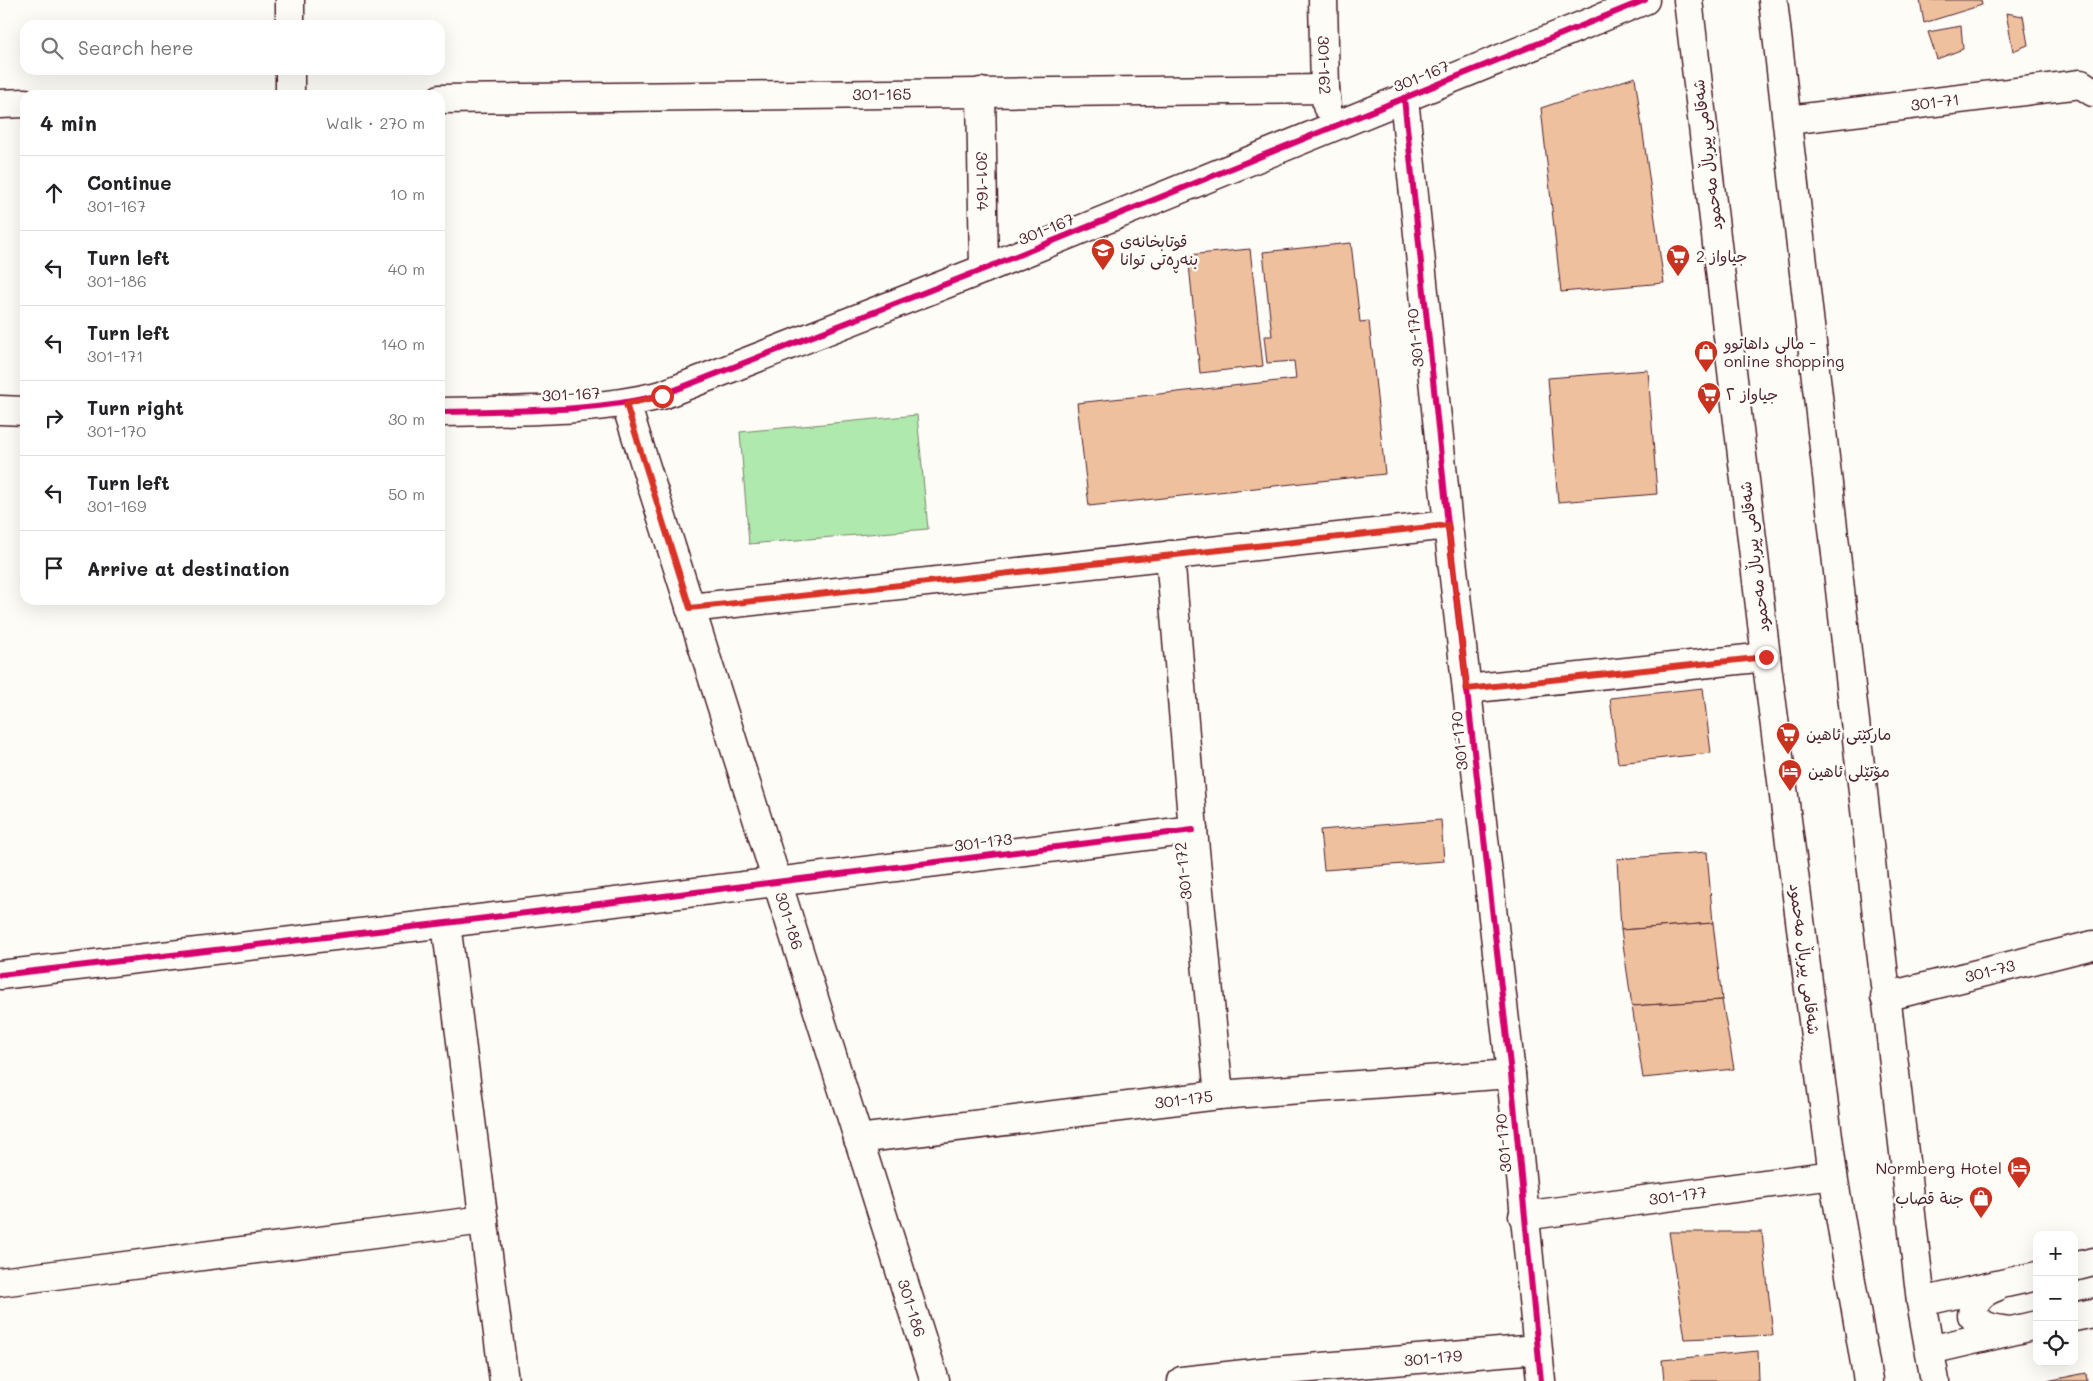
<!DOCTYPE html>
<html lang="en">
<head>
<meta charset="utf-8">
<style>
  body { margin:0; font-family:Mali,"Playpen Sans Arabic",sans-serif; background:#f6f6f6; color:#202124 }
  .controls { position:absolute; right:15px; bottom:15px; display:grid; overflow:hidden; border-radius:10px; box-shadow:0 5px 20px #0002 }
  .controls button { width:45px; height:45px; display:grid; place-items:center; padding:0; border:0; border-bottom:1px solid #e0e0e0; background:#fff; color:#202124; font:25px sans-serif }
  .stop { position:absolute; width:15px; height:15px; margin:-11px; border:4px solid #d93025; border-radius:50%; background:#fff }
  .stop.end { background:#d93025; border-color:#fff; box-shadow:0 1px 5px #0008 }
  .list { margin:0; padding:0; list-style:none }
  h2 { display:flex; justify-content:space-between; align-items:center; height:65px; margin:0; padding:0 20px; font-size:21px }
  h2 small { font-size:16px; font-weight:400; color:#757577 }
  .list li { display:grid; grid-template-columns:32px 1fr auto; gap:15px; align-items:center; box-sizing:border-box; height:75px; padding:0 20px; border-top:1px solid #e0e0e0 }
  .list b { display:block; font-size:19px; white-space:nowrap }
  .list p { margin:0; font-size:16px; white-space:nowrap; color:#757577 }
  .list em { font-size:16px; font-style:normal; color:#757577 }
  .icon { flex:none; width:28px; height:28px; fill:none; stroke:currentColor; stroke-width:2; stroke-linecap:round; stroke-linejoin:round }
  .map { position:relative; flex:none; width:2093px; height:1381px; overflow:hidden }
  .search { position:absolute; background:#fff; box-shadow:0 5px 20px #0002; left:20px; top:20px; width:425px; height:55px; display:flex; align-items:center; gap:12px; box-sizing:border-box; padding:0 18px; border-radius:15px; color:#757577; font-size:19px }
  .panel { position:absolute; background:#fff; box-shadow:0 5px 20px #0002; left:20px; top:90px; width:425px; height:515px; border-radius:15px }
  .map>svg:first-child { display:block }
</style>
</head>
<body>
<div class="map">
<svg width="2093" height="1381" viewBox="0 0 2093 1381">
  <rect width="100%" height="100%" fill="#fdfcf7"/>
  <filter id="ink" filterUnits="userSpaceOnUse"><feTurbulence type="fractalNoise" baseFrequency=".02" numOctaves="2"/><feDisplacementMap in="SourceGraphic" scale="10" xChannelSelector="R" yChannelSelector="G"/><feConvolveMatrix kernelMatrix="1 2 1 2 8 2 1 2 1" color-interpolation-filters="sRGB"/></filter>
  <g filter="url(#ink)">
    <polygon fill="#afe9ad" stroke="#7c846c" points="917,415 928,529 749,544 740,432"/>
    <g fill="#eec09e" stroke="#4a1f2b">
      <polygon points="1920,0 1981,0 1982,5 1924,23"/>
      <polygon points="2006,13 2023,16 2028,45 2013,51"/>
      <polygon points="1961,26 1963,49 1937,59 1928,32"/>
      <polygon points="1635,77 1664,283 1561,292 1541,108"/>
      <polygon points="1351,243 1360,322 1369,321 1385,474 1089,506 1077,403 1296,379 1294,361 1267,363 1264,336 1272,336 1263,252"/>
      <polygon points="1250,249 1263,366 1200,373 1188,255"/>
      <polygon points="1648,370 1657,494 1558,502 1548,378"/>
      <polygon points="1703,688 1711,753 1618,763 1610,698"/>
      <polygon points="1441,820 1444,861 1324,870 1320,830"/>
      <polygon points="1707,852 1713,923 1621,930 1617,859"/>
      <polygon points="1713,923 1722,1000 1632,1006 1621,930"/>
      <polygon points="1722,1000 1734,1069 1643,1078 1632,1006"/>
      <polygon points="1669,1232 1762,1232 1773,1335 1685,1339"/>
      <polygon points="1758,1351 1759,1381 1664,1381 1662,1360"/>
      <polygon points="2086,1373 2087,1381 2047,1381"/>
    </g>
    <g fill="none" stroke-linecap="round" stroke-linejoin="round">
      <g stroke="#4a1f2b" stroke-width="31">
        <g id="street">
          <polyline points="290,0 290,25"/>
          <path id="s1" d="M1323,0L1325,89L1327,106"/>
          <polyline points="290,70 290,95"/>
          <path id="s2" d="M981,92L984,269"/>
          <polyline points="1404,98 1448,525 1511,1074 1541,1381"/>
          <path id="s3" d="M440,99L1325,89"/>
          <polyline points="0,104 25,103"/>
          <path id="s4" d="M1788,120L2081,84L2093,92"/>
          <path id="s5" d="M626,404L935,1381"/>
          <polyline points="0,410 25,411"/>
          <path d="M440,412C514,410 589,413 662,395L984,269L1645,0"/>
          <polyline points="1170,555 1193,830 1219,1095"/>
          <polyline points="690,608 1448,525"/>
          <polyline points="1467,689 1766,657"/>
          <polyline points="446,923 504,1381"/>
          <polyline points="0,975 446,923 1193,830"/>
          <path id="s6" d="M1885,997L2093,945"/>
          <path id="s7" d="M858,1139L1219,1095L1511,1074"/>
          <path id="s8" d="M1523,1216L1833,1175"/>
          <polyline points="0,1282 484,1220"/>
          <path id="s9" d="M1182,1381L1263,1372L1537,1349"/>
        </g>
      </g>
      <g stroke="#4a1f2b" stroke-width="31">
        <g id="secondary">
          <polyline points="1688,0 1766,657 1833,1175 1868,1381"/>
          <polyline points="1773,0 1921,1302 1935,1381"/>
          <polyline points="2074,1267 2093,1262"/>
          <path d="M1996,1287C1983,1292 1973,1299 1972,1315C1981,1327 1994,1329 2009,1331"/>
          <polyline points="1921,1302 2037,1276"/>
          <polyline points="2074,1317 2093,1313"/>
          <polyline points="1930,1350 2037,1325"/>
        </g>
      </g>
      <use href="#street" stroke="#fdfcf7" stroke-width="28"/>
      <use href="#secondary" stroke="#fdfcf7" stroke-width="28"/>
      <g stroke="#fdfcf7" stroke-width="9">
        <g id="cycleway">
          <polyline points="1404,98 1448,525 1511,1074 1541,1381"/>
          <path d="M440,412C514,410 589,413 662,395L984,269L1645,0"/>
          <polyline points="0,975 446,923 1193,830"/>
        </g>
      </g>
      <use href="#cycleway" stroke="#d6006c" stroke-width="6"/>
    </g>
  </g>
  <g fill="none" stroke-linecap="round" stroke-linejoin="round" filter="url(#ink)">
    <polyline stroke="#d93025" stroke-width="6" points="662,396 626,404 690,608 1448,525 1467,689 1766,657"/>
  </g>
  <defs>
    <g id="school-pin" transform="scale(1.25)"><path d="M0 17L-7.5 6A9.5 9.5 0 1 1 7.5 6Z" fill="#c8321e" stroke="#fdfcf7"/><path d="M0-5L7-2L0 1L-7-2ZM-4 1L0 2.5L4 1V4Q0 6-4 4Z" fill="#fff"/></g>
    <g id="supermarket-pin" transform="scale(1.25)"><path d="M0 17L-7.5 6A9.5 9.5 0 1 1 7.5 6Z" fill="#c8321e" stroke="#fdfcf7"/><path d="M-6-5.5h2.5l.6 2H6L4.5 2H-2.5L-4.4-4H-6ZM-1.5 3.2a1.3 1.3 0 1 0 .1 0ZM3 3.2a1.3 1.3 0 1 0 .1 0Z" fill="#fff"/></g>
    <g id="shop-pin" transform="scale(1.25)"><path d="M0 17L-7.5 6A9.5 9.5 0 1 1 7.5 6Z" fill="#c8321e" stroke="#fdfcf7"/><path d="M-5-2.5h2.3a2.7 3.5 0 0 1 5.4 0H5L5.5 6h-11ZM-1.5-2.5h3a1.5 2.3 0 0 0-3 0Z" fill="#fff"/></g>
    <g id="hotel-pin" transform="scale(1.25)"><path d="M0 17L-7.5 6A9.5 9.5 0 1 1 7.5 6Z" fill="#c8321e" stroke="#fdfcf7"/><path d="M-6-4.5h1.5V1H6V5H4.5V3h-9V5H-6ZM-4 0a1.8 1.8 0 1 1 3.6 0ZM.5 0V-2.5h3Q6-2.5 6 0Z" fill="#fff"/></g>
  </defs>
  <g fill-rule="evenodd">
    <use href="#school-pin" x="1103" y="250"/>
    <use href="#supermarket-pin" x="1678" y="256"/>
    <use href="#shop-pin" x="1706" y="352"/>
    <use href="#supermarket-pin" x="1709" y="394"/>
    <use href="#supermarket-pin" x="1788" y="734"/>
    <use href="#hotel-pin" x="1790" y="771"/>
    <use href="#hotel-pin" x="2019" y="1168"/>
    <use href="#shop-pin" x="1981" y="1198"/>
  </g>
  <g text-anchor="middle" stroke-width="5" stroke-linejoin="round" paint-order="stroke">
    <g font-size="16" fill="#4a1f2b" stroke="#fdfcf7">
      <text dy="6" stroke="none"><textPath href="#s1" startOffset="65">301-162</textPath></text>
      <text transform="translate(1421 76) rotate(-22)" y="6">301-167</text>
      <text dy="6" stroke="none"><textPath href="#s3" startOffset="442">301-165</textPath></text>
      <text dy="6" stroke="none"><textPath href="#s4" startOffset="148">301-71</textPath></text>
      <text transform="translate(1707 155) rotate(-97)" y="6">شەقامی پیرباڵ مەحمود</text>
      <text dy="6" stroke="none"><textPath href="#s2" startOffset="89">301-164</textPath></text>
      <text transform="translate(1046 229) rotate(-22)" y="6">301-167</text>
      <text transform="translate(1415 338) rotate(-96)" y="6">301-170</text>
      <text transform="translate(571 394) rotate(-3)" y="6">301-167</text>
      <text transform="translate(1754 557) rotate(-97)" y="6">شەقامی پیرباڵ مەحمود</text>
      <text transform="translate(1459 741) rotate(-96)" y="6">301-170</text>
      <text transform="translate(983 842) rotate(-7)" y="6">301-173</text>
      <text transform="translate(1183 871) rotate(-96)" y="6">301-172</text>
      <text dy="6" stroke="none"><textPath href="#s5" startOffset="542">301-186</textPath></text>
      <text transform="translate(1805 959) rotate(83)" y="6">شەقامی پیرباڵ مەحمود</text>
      <text dy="6" stroke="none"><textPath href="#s6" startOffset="108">301-73</textPath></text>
      <text dy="6" stroke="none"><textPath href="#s7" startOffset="328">301-175</textPath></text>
      <text transform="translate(1503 1143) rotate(-95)" y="6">301-170</text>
      <text dy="6" stroke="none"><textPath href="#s8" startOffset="156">301-177</textPath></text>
      <text dy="6" stroke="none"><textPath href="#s5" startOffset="948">301-186</textPath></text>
      <text dy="6" stroke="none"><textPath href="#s9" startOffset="252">301-179</textPath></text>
    </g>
    <g font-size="16" fill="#4a1f2b" stroke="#fdfcf7" text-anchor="start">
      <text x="1120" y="247">قوتابخانەی<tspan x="1120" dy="18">بنەڕەتی توانا</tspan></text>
      <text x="1696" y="262">جیاواز 2</text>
      <text x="1724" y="349">مالی داهاتوو -<tspan x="1724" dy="18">online shopping</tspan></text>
      <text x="1726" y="400">جیاواز ٢</text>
      <text x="1806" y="740">مارکێتی ئاهین</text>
      <text x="1808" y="777">مۆتێلی ئاهین</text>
      <text x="2002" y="1174" text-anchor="end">Normberg Hotel</text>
      <text x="1964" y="1204" text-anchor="end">جنة قصاب</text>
    </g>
  </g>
</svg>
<div class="controls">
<button>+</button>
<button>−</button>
<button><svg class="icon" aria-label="locate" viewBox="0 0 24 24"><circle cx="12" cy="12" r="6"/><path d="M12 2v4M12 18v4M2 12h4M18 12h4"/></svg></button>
</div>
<div class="stop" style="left:662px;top:396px"></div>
<div class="stop end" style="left:1766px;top:657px"></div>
<div class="search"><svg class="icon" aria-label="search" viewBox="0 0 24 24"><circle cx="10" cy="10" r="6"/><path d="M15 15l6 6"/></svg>Search here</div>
<section class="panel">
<h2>4 min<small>Walk · 270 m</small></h2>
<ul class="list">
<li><svg class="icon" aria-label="ahead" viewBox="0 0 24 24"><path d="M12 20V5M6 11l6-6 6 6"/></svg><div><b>Continue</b><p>301-167</p></div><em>10 m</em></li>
<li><svg class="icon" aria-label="left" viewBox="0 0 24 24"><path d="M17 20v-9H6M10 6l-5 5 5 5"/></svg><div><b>Turn left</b><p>301-186</p></div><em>40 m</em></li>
<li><svg class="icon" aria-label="left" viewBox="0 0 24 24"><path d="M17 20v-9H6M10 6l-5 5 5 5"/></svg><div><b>Turn left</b><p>301-171</p></div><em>140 m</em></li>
<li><svg class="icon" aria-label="right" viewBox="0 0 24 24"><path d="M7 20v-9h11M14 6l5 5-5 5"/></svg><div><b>Turn right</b><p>301-170</p></div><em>30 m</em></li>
<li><svg class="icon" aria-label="left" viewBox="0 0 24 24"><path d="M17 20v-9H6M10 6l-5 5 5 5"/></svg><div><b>Turn left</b><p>301-169</p></div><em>50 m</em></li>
<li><svg class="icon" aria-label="arrive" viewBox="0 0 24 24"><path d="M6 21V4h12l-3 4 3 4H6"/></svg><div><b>Arrive at destination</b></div></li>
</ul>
</section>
</div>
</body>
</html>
